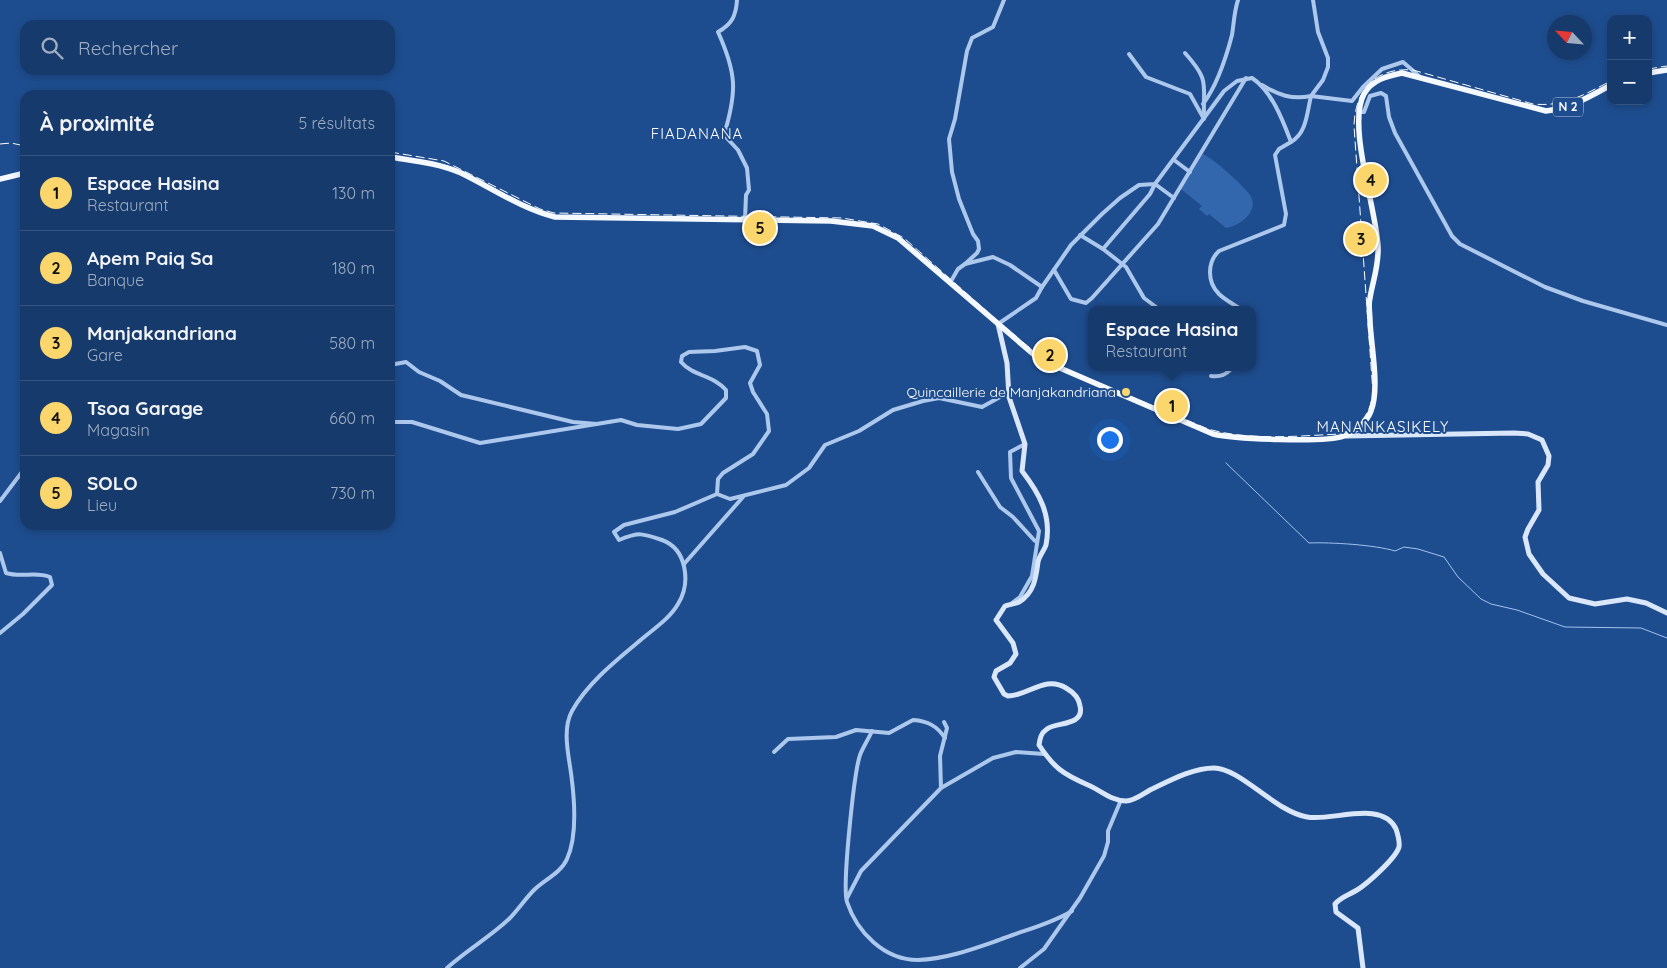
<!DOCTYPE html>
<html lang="fr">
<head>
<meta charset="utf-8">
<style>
  body { margin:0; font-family:Quicksand,sans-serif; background:#1f4171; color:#f1f3f6 }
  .controls { position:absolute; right:15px; top:15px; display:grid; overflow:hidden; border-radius:10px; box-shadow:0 2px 8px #0003 }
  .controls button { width:45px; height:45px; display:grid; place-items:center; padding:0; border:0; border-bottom:1px solid #35547e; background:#163a6b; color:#f1f3f6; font:25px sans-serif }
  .compass { position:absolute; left:1547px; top:15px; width:45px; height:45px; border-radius:50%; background:#163a6b; box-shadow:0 2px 8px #0003; rotate:296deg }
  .you { position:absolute; left:1109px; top:439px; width:18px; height:18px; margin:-12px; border:4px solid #fff; border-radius:50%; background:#1a73e8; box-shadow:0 0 0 8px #1a73e833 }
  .badge { display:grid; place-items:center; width:32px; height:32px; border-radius:50%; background:#fbd66d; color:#111; font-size:16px; font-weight:700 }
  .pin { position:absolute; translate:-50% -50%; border:2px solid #fff; box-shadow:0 1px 5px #0006 }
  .popup { position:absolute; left:1088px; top:306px; width:168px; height:65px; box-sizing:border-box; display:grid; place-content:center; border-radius:10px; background:#163a6b; filter:drop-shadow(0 1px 4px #0005); font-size:16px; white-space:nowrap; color:#9eadc1 }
  .popup b { font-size:19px; color:#f1f3f6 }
  .popup::after { content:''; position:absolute; left:50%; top:100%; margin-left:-10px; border:10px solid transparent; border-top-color:#163a6b }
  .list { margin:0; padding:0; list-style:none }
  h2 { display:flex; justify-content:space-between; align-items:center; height:65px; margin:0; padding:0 20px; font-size:21px }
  h2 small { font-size:16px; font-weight:400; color:#9eadc1 }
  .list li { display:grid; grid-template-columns:32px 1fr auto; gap:15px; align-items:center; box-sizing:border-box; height:75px; padding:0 20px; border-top:1px solid #35547e }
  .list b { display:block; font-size:19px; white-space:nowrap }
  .list p { margin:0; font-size:16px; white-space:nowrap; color:#9eadc1 }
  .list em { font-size:16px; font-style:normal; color:#9eadc1 }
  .icon { flex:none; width:28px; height:28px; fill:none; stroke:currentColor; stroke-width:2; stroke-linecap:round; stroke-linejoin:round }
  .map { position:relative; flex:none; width:1667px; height:968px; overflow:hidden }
  .search { position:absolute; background:#163a6b; box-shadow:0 2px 8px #0003; left:20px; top:20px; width:375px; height:55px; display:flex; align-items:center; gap:12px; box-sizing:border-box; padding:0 18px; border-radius:15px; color:#9eadc1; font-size:19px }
  .panel { position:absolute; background:#163a6b; box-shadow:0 2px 8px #0003; left:20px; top:90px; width:375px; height:440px; border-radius:15px }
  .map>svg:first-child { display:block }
</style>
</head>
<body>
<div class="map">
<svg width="1667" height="968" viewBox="0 0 1667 968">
  <rect width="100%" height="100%" fill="#1e4d8f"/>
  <path fill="#3266ad" d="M1203,154C1214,159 1243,185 1250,195C1260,211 1240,226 1226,228L1209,214L1207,216L1199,209L1202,206L1181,189Z"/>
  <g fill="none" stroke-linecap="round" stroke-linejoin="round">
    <path stroke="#a1c3ef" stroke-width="1" d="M1226,463L1309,543C1330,542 1376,545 1395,551L1404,547L1418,549L1444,557L1458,577L1481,599L1491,604L1517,610L1565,627L1641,628L1667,638"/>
    <g stroke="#adc8ed" stroke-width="4">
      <path d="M737,0C736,16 732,24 718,32C737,74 737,92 724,135L738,150L747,168L749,190L746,195L745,220"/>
      <path d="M1185,53C1210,81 1203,83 1204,116"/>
      <polyline points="1129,54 1146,77 1190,94 1204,119"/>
      <path d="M1262,85C1278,95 1292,100 1311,96L1323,80L1328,67V58L1318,32L1313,0"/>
      <path d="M1203,104C1218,84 1226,58 1232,35C1234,23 1234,12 1238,0"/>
      <polyline points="1358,112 1364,112 1370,96 1381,93 1386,96 1389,117 1395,133 1452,236 1460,244 1545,287 1583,301 1667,325"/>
      <polyline points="1174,160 1190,172"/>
      <polyline points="1080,235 1103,249 1150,194 1155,184 1174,198"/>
      <polyline points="1103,249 1126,267 1144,298 1160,310"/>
      <polyline points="965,264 977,253 979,249 978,241 973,234 959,199 952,172 949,139 955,119 967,51 972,38 993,27 1004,0"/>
      <polyline points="1054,270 1071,299 1086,303 1092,298 1158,224 1246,78"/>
      <path d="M950,283L958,269L965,264L993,257L1010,265L1042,287L1071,245L1102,214L1120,198L1139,185L1155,184L1224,91L1237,81L1252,78C1272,91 1283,121 1291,142C1307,133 1307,112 1311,96L1352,101L1363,87L1382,69L1403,62L1419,76"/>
      <path d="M1242,310C1235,305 1225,300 1219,294C1207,282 1207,262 1219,251L1284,225L1286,214L1275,155L1279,149L1291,142"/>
      <polyline points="1252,323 1252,335"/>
      <polyline points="998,324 1036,298 1042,287"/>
      <polyline points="390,365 406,362 419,372 440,381 461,395 573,422 597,424"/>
      <path d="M1211,376C1221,377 1226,375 1233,367"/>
      <path d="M390,422H412L480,443L621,420L637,425L678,429L701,424L726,398V390C712,374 694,377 681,362L682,356L689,352L715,351L745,347L757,351L760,365L750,383L753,392L767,414L769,431L753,454L723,473L718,479L717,494L730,499L786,485L809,468L825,445L859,431L893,410L923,401L939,398L982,407L1009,392"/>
      <polyline points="978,472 1000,507 1013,517 1035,541"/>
      <polyline points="0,501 25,468"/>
      <path d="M0,553L6,573C22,578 35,571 50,577L52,585L23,614L0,633"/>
      <polyline points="684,564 743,497"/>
      <polyline points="1012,603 1020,597 1032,576 1039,531 1011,478 1010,452 1025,444"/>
      <path d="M872,731C868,740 863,747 860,755C854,773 842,886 847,902C857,932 884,960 918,960C946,959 973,949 999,940C1024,930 1049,925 1072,911"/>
      <path d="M774,752L788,739L836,737L856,730L889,733L913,720C928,721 937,726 945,738"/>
      <polyline points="941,788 940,756 947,728 944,722"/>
      <polyline points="847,898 861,871 941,788 993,758 1016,752 1044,754"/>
      <path d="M447,968C467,950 490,937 509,919C518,910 525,899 534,890C544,880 561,873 567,859C577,837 575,806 572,781C570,760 561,731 572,711C588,682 618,659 643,638C655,628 670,618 678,604C691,583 687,549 662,540C642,533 639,532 619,540L614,532L624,525L675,512L717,494"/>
      <polyline points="1020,968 1044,949 1080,898 1104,856 1108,842 1108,831 1121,800"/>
    </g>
    <g stroke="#dae7fa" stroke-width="5">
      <path d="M998,324L1007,363L1009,397L1025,444L1022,471C1039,493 1052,515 1046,545C1044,551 1039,556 1038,562C1036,578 1034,593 1019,602C1015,604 1010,604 1005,606L996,620L1013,643L1016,654L1010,663L996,671L994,677L1004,694L1008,696C1028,696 1045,675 1066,688C1073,692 1079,698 1080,706C1085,726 1056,722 1047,729C1041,733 1040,738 1039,745C1054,768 1063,774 1088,785C1100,790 1112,801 1126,801C1134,801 1143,794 1150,790C1169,781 1192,768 1214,768C1240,768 1276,812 1307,817C1331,822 1382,799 1396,829C1398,835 1400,841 1399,847C1396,858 1367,884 1357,890C1349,895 1341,897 1335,904L1336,912L1358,928L1363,968"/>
      <polyline points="1346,436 1514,433 1528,434 1542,440 1549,456 1548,465 1538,482 1539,510 1528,529 1525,537 1529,554 1543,574 1569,598 1595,604 1627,599 1646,603 1667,613"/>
    </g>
    <g stroke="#f4f8ff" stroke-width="5.5">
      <polyline points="1648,73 1667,70"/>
      <path d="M390,157C415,161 438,163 461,173C492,188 522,209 555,217L831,221L873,226L898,238L1039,359L1213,434C1234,439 1325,443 1344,436C1355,432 1367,422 1371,411C1380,388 1371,346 1370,321C1370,313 1368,305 1370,298C1373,280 1379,266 1378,246C1376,208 1347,125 1364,94C1372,80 1387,76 1402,73L1546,111C1571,108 1589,97 1611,85"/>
      <polyline points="0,179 25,173"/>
    </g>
    <g stroke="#fff" stroke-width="1" stroke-dasharray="9 4" stroke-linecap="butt">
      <polyline points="1648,69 1667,66"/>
      <polyline points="0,144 11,143 25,146"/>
      <path d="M390,152L444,161L540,209L554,213L842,218L878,224L904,238L1000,323L1037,354L1053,364L1208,429C1250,441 1296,436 1340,434C1361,427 1370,414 1373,393L1354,126C1355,90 1375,67 1413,70L1533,104C1565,107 1583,95 1611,81"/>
    </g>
  </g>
  <circle fill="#fbd66d" stroke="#1e4d8f" stroke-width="2" cx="1126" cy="392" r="5"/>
  <g text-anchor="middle" stroke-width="4" stroke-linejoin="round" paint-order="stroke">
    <rect fill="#1e4d8f" stroke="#bccadd" stroke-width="1" x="1553" y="97.5" width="30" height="19" rx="4"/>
    <g font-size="12" font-weight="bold" fill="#fff">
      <text x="1568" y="111">N 2</text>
    </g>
    <g font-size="14" fill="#fff" stroke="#1e4d8f" text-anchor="end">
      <text x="1116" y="397">Quincaillerie de Manjakandriana</text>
    </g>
    <g font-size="15" letter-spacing="1" fill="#fff" stroke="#1e4d8f">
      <text x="697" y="139">FIADANANA</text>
      <text x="1383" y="432">MANANKASIKELY</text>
    </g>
  </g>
</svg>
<div class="controls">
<button>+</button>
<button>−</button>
</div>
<svg class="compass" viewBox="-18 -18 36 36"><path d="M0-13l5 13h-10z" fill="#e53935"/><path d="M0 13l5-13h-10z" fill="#9eadc1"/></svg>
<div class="you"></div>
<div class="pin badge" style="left:1172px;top:406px">1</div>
<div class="popup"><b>Espace Hasina</b>Restaurant</div>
<div class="pin badge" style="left:1050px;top:355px">2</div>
<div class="pin badge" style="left:1361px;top:239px">3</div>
<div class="pin badge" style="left:1371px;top:180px">4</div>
<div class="pin badge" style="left:760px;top:228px">5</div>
<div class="search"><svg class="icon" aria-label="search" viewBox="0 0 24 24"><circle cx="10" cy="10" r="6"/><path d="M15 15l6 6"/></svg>Rechercher</div>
<section class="panel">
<h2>À proximité<small>5 résultats</small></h2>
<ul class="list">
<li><span class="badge">1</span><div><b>Espace Hasina</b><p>Restaurant</p></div><em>130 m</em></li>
<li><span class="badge">2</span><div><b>Apem Paiq Sa</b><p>Banque</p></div><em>180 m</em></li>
<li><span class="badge">3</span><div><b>Manjakandriana</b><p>Gare</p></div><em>580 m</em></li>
<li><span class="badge">4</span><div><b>Tsoa Garage</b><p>Magasin</p></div><em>660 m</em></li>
<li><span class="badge">5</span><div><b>SOLO</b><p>Lieu</p></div><em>730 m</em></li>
</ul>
</section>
</div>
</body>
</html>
